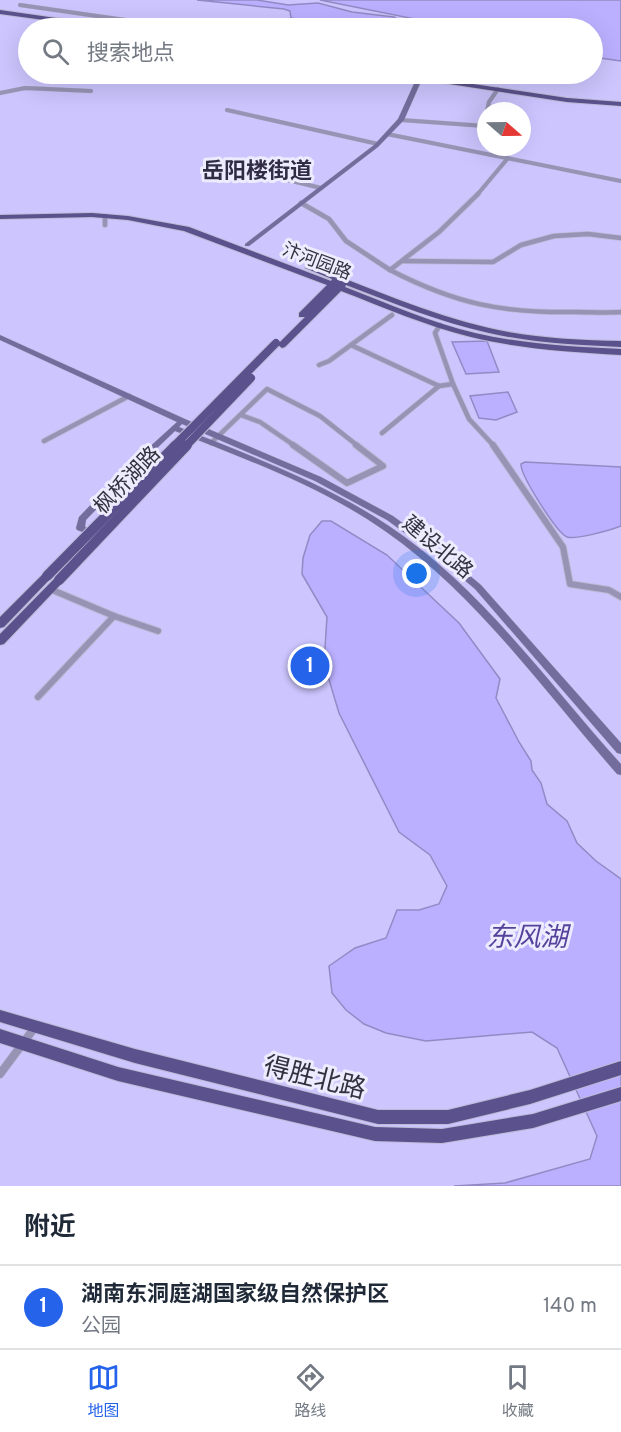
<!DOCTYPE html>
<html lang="zh">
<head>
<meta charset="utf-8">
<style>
  body { margin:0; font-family:Overpass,"Noto Sans SC",sans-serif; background:#f6f6f7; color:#1f2937 }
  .compass { position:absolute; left:477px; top:102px; width:54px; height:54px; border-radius:50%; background:#fff; box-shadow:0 6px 24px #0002; rotate:110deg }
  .you { position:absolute; left:417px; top:574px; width:21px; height:21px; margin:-15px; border:4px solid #fff; border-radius:50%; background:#1a73e8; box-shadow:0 0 0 9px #1a73e833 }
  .badge { display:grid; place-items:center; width:39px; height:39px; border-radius:50%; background:#2563eb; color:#fff; font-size:20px; font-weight:700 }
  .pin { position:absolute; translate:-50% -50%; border:3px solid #fff; box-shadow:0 2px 6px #0006 }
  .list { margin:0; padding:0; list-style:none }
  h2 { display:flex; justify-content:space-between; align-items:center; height:78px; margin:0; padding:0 24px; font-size:26px }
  h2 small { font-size:20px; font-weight:400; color:#747a83 }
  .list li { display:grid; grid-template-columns:39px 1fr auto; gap:18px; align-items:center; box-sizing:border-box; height:84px; padding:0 24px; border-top:2px solid #e0e1e3 }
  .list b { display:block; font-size:22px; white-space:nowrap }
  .list p { margin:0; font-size:20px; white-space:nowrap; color:#747a83 }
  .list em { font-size:20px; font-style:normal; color:#747a83 }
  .icon { flex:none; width:33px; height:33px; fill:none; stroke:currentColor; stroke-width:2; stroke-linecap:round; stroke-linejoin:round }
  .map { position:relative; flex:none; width:621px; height:1186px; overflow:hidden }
  .search { position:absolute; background:#fff; box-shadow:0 6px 24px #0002; left:18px; right:18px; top:18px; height:66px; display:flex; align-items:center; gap:15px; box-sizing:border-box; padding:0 21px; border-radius:33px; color:#747a83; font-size:22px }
  .sheet { height:162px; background:#fff }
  nav { display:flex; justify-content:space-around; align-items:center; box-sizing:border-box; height:84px; border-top:2px solid #e0e1e3; background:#fff; font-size:16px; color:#747a83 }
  nav a { display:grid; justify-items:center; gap:3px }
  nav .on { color:#2563eb }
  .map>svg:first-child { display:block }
</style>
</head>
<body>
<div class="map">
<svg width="621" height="1186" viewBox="0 0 621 1186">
  <rect width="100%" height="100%" fill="#dfdcfc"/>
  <path fill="#ccc5fe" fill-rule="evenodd" d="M0,0H621V1186H0ZM28,28H592V74H28ZM486,111H522V147H486Z"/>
  <g fill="#bbb0ff" stroke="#928ac5" stroke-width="1.5">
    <path d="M197,0H257L288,5L318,3L352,12L394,17L407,26C392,33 319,20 297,19L291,18L290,11L284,9Z"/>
    <polygon points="320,0 621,0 621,61 593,57 592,28 433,28 425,23 425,21"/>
    <polygon points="487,341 499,372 466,374 452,342"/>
    <polygon points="508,392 517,412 496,420 479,418 470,396"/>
    <path d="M525,462L621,467V526C611,530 576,540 567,537C557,533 520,475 521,464Z"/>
    <polygon points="322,521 331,521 387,555 426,592 459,623 500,679 496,698 519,742 531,761 532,770 541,783 547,804 567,821 577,843 596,861 621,879 621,1186 454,1186 505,1183 590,1159 597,1136 557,1048 532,1032 426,1041 386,1033 364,1024 346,1010 332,993 329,966 355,948 386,938 397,910 419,910 439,904 447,886 430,855 399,832 339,713 324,663 327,617 302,574 303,558 310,535"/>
  </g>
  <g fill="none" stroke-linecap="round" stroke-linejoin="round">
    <g stroke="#bcbad6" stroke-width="4.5">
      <g id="street-far3">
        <polyline points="20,5 181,28"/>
        <polyline points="0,93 25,88 91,91"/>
        <polyline points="227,110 378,144"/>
        <polyline points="487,111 489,102 498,89"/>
        <polyline points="401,120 485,126 486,119"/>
        <polyline points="387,134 621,181"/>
        <polyline points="285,178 287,174 285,171 272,172 271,176 321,188"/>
        <polyline points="477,195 508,158"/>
      </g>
    </g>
    <g stroke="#bcbad6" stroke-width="6">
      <g id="street-far2">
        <polyline points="301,203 329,219 346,241 390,270 439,232 478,194"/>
        <polyline points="105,216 105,225"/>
        <polyline points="403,261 493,262 521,245 554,236 588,234 621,238"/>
        <path d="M390,270C456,304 501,313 575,312C590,312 606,313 621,312"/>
        <polyline points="440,325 435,333 453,384 469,419 494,446"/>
        <polyline points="351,345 439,386 453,384"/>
        <polyline points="319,365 329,361 392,315"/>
        <polyline points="241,415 260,422 295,446"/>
        <polyline points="382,433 439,386"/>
        <polyline points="44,441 129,396"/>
        <polyline points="211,443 267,389 320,416 358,446"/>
      </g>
    </g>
    <g stroke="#bcbad6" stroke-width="8">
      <g id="street-far1">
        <polyline points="293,445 347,483 383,466 356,445"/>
        <polyline points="493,445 563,547 570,584 609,590 621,597"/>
        <polyline points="50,589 114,616 158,631"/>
        <polyline points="38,697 114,616"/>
      </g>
    </g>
    <g stroke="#bcbad6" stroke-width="9">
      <polyline id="street" points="0,1074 35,1027"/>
    </g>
    <g stroke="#bcbad6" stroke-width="1">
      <g id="secondary">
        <polygon points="420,75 423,77 404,120 378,147 249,246 245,246 245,244 374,145 398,119 417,77"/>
        <path d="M0,335L185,419L321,477L393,516L438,549L481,585L621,743V754L617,753L475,589L432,553L387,520L315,481L182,424L179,427C251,456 325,483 389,526C482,588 547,682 621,764V775L617,774C543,690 477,595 385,531C321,486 247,460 175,431L129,475L86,520L85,527L94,530L95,532L94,534L91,535L77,530L76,528L79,517L123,471L177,422L0,340Z"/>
      </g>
    </g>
    <g stroke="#bcbad6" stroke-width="2">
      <g id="primary">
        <polygon points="0,10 112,26 115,28 103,28 0,14"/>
        <polygon points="394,74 406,74 567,98 621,102 621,106 567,102 397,76"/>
        <path d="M92,213L128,216L189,227L331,281L332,279L305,268L309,266H312C370,288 428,314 489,328C532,338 577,340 621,341V347C577,345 533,343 489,333C440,322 393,303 346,285L345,287C387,303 431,323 475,333C523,344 572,347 621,349V355C571,352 520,349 471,337C426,326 383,307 341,291L285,347L282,348L278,345L279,343L334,288L305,317H299V313L327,285L184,231L128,220L92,217L0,219V215Z"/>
        <polygon points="47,573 52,576 51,578 4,627 0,628 0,617 43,574"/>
        <polygon points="59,576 63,578 64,580 63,582 4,644 0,645 0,634 55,578"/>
        <polygon points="0,1010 135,1049 378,1110 448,1110 530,1090 621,1061 621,1075 530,1104 448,1124 378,1124 135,1063 0,1022"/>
        <polygon points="0,1029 118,1067 375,1127 442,1129 533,1114 621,1087 621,1101 533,1128 442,1143 375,1141 118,1081 0,1043"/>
      </g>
    </g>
    <use href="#street-far3" stroke="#9693b5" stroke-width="4"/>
    <use href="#street-far2" stroke="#9693b5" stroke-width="4.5"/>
    <use href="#street-far1" stroke="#9693b5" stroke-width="6"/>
    <use href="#street" stroke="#9693b5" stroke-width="8"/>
    <use href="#secondary" fill="#736d9e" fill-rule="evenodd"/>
    <use href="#primary" fill="#5b518c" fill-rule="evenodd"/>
    <g stroke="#bcbad6" stroke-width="10" stroke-linecap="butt">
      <g id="primary-bridge-far1">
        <polyline points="174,446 276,343"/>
        <polyline points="186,446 251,378"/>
      </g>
    </g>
    <g stroke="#bcbad6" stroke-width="12" stroke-linecap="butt">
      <g id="primary-bridge">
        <polyline points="47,576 176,445"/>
        <polyline points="59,580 187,445"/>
      </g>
    </g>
    <use href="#primary-bridge-far1" stroke="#5b518c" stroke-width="8"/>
    <use href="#primary-bridge" stroke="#5b518c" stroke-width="10"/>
  </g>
  <g text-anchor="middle" stroke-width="6" stroke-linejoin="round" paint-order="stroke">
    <g font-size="18" fill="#32313d" stroke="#edebfe">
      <text transform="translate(317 261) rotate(21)" y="6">汴河园路</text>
    </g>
    <g font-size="21" fill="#32313d" stroke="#edebfe">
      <text transform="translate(127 480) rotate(-46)" y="7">枫桥湖路</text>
      <text transform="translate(438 547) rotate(40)" y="7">建设北路</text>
    </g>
    <g font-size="22" font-weight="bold" fill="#2f2c44" stroke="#edebfe">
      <text x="257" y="178">岳阳楼街道</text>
    </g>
    <g font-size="26" fill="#32313d" stroke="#edebfe">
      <text transform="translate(315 1077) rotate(14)" y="9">得胜北路</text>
    </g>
    <g font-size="27" font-style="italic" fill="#55429b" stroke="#edebfe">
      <text x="527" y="946">东风湖</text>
    </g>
  </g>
</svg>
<svg class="compass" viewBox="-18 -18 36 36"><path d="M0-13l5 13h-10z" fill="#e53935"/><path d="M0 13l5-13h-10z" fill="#747a83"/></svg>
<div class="you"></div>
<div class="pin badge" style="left:310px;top:666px">1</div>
<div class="search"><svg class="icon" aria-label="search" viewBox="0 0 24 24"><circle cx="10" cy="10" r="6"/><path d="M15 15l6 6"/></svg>搜索地点</div>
</div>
<section class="sheet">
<h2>附近<small></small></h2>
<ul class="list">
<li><span class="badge">1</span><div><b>湖南东洞庭湖国家级自然保护区</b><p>公园</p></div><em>140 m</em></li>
</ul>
</section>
<nav>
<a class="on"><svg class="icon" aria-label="map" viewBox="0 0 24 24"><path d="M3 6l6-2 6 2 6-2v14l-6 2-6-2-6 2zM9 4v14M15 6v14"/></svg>地图</a>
<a><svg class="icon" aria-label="directions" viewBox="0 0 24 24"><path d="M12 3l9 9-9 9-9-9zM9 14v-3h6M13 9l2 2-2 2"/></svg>路线</a>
<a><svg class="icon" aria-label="saved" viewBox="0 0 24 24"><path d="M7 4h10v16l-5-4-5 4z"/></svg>收藏</a>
</nav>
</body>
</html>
